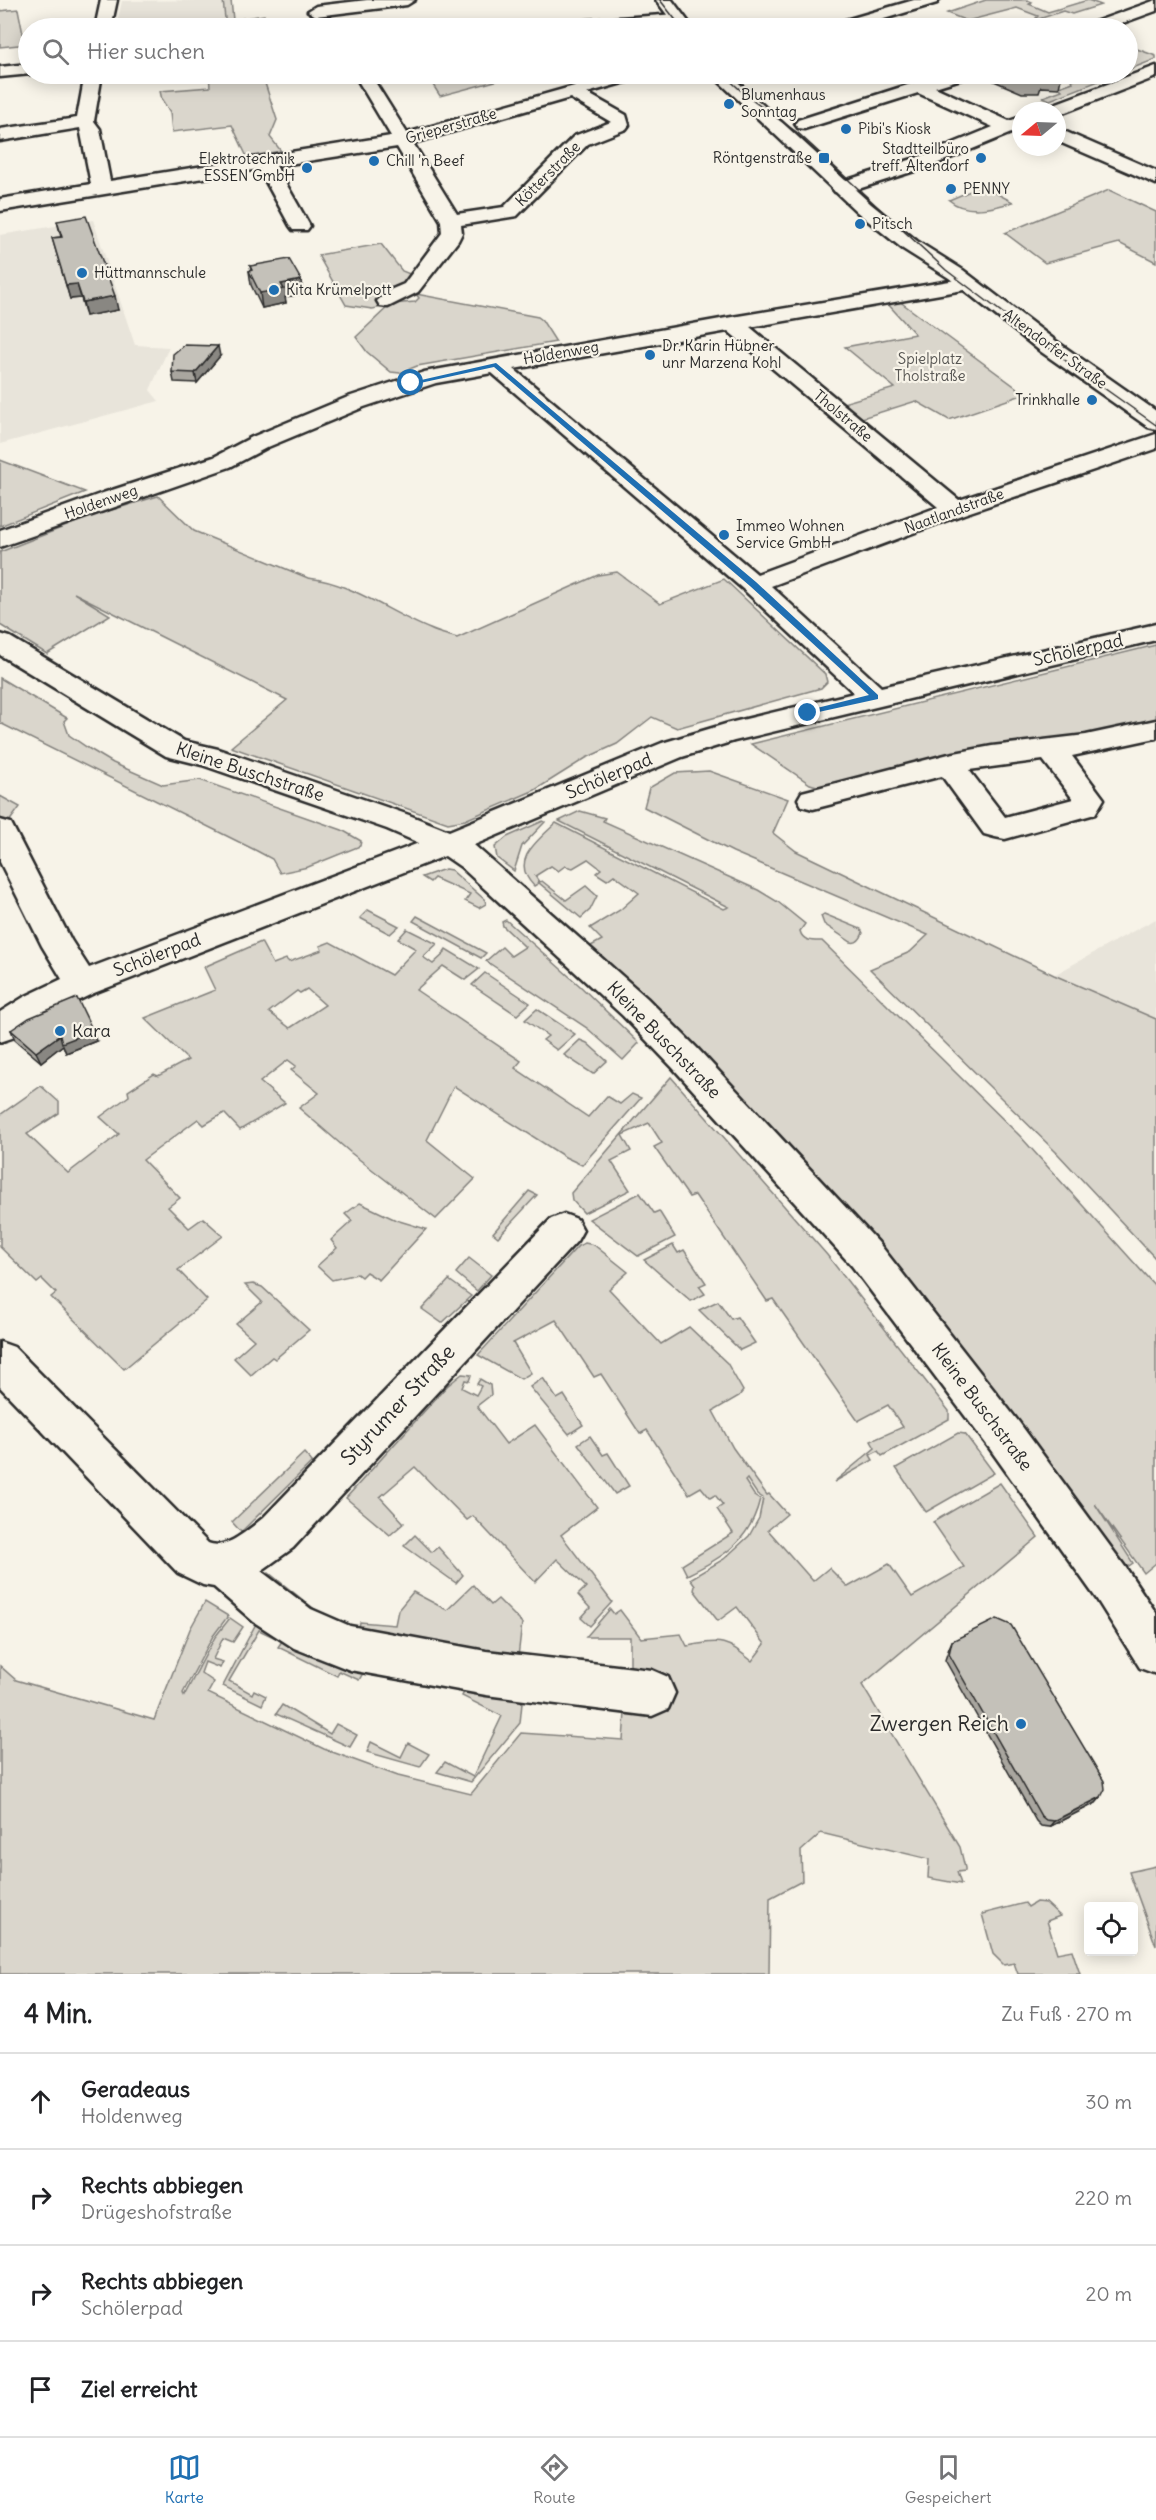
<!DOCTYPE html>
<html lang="de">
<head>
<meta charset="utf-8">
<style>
  body { margin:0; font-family:Delius,sans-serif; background:#f2f2f2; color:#202124 }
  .controls { position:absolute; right:18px; bottom:18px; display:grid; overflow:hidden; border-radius:6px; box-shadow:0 3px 15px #0003 }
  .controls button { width:54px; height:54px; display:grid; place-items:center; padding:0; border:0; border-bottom:2px solid #e0e0e0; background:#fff; color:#202124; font:30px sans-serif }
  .compass { position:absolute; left:1012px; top:102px; width:54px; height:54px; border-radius:50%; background:#fff; box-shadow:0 3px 15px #0003; rotate:251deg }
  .stop { position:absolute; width:18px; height:18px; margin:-14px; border:4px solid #1f6fb2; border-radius:50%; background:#fff }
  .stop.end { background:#1f6fb2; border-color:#fff; box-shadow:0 2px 6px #0008 }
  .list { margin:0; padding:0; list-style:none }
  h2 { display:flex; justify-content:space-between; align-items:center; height:78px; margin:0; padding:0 24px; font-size:26px }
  h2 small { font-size:20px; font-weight:400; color:#757577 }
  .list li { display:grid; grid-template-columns:39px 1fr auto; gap:18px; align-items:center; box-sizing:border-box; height:96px; padding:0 24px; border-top:2px solid #e0e0e0 }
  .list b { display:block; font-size:22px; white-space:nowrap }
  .list p { margin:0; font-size:20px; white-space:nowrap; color:#757577 }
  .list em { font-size:20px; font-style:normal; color:#757577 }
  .icon { flex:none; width:33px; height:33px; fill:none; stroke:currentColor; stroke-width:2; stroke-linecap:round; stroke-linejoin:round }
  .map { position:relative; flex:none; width:1156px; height:1974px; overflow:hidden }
  .search { position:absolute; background:#fff; box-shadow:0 3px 15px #0003; left:18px; right:18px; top:18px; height:66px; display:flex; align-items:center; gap:15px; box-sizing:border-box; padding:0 21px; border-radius:33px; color:#757577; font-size:22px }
  .sheet { height:462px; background:#fff }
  nav { display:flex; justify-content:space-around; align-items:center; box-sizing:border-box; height:84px; border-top:2px solid #e0e0e0; background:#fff; font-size:16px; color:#757577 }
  nav a { display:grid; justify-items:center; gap:3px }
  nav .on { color:#1f6fb2 }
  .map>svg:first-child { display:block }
</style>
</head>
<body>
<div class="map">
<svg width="1156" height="1974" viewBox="0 0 1156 1974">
  <rect width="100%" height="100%" fill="#f7f3e8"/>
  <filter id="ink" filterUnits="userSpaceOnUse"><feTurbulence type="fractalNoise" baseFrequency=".0167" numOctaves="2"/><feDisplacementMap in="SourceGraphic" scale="12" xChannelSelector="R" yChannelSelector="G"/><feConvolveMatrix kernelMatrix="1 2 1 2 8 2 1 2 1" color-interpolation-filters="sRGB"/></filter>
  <g filter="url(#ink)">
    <g fill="#e8e4da">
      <polygon points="223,0 225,21 117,24 122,1"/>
      <polygon points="93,220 135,345 169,347 150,390 159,401 0,444 0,235"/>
      <polygon points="1156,919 1156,1019 1054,975 1128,934"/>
    </g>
    <g fill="#dad6cc" stroke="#82807c" stroke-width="1.5" fill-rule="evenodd">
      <polygon points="223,0 231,0 233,20 264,15 265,28 226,28"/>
      <polygon points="986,0 1027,0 1032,2 1029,4 1048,12 1088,0 1101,5 1072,14 1063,11 1039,19 1036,18 1038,16 1017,8 967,21 947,13"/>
      <polygon points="18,9 24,39 28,39 28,44 0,47 0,11"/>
      <polygon points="1133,44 1137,49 1156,56 1156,59 1128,70 1128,45"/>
      <polygon points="209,74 262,74 277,120 270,137 281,151 247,157 232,125 172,132 170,112 162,100 160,91 210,87"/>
      <polygon points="426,74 522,74 440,96"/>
      <polygon points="1084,74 1102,74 1109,77 1050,100 1043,97 1062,90 1059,87 1073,82 1072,80"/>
      <path d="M982,186L1013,202C994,208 966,215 949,200Z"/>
      <polygon points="1109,190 1156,212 1156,262 1119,243 1045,263 1005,233"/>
      <polygon points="381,244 402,271 417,277 378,308 372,309 346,305 318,255"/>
      <polygon points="416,294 538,317 542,320 556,342 417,366 400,373 391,372 367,352 356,337 391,304 415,302 419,298"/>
      <polygon points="899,301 1025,394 949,420 916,401 862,418 843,403 895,388 845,347 915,334 887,303"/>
      <polygon points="0,460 85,492 0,526"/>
      <path d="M158,496L194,531L308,578C353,583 388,612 430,629C438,633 448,635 457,638L598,575L617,572L660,604L724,579L825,674L827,682L821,688L677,728L652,717L617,744L586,758L535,790L465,820L448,823L231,747L287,700L74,593L110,615L47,654L0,625V552L92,516Z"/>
      <polygon points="1156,645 1156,719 1087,738 824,788 810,784 751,744"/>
      <polygon points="0,678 67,718 64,721 69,735 88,748 113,763 163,785 200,780 342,830 361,841 360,846 308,867 280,873 272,859 257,851 0,723"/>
      <polygon points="709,771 788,799 773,833 796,851 1054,975 1156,1019 1156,1259 1057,1153 870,969 910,952 928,935 733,852 644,807 649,788 675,773"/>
      <polygon points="0,796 20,807 0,834"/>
      <path d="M580,811L605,818L603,821L758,890L778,902L805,924L800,931C803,942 813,941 822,941L1020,1136L1156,1287V1563L1144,1573L1095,1504L1133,1563L1120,1572L589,947L602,940L590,928L620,910L639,893L614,875L607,880L596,873L601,869L588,859L573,868L565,866L558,871L551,866L535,876L539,882L542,881L566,900L586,886L597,896L590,910L581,918L539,883L534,886C509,861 537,841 556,823L724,909L729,907L559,821Z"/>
      <polygon points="543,821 545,822 522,846 514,871 497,858 495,847 507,837"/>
      <polygon points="445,869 451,870 485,900 486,904 479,908 465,901 470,894 434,878 430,882 422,877"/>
      <polygon points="368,910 399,926 390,934 360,918"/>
      <path d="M824,914L861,929L863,933C861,938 857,944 851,942L824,924L821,916Z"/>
      <polygon points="417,916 486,953 481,958 413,921"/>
      <polygon points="506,920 579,985 639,1043 623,1060 587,1028 486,961 502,947 511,956 525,947 503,926 502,922"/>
      <path d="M407,929L437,944L423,957L433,964L445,953L444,952L446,949L479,969L465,980L443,966L416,990L521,1061L515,1068L588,1117L607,1096L620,1104L632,1094L641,1098L582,1165L565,1157L454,1086L427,1140L475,1179L436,1219L351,1153L299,1108L319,1093L291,1070L296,1066L288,1060L260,1082L285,1103L240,1130L224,1113L204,1125L198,1119L143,1160L180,1198L168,1207L189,1228L203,1218L223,1236L178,1270L207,1300L124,1369L51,1297L56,1293L42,1279L37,1283L0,1247V1115L41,1086L59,1102V1113L27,1134L68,1173L119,1134L100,1117L129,1096L128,1091L154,1074L158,1076L188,1060L145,1018L215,990L204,967L261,942L273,964L286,959L289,962L322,950L320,946L330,942L391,975L416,949L398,939ZM307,989L325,1005L290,1028L269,1012L297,991L300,993Z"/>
      <polygon points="485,973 530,1003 517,1015 472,985"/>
      <polygon points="537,1009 575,1034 557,1050 543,1040 548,1036 525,1020"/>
      <polygon points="580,1040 587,1043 607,1061 593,1074 564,1055"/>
      <polygon points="671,1077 827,1255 949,1411 949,1419 882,1456 878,1451 870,1455 873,1460 834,1482 875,1448 871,1441 903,1427 888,1405 858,1421 773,1299 767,1301 695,1195 689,1197 654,1147 662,1143 649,1123 622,1135 631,1151 611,1161 630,1190 584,1213 572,1200 571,1193"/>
      <polygon points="529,1191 537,1195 498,1237 493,1233"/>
      <polygon points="640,1193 654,1213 659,1211 675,1237 638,1256 589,1219"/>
      <polygon points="360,1203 396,1220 426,1229 379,1280 366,1272 361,1277 357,1274 332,1280 317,1266 337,1248 331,1240 352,1221 345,1214"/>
      <path d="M585,1243L594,1245L628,1272L609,1289L661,1344L689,1327L727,1363L743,1391L739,1396L713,1411L733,1448L767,1495L769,1494L787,1514L768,1530L813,1581L829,1568L848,1587L889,1564L912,1597L964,1567L933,1522L1000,1483L1038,1537L862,1685L960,1847L965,1868V1871L957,1872L961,1884L928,1878L929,1859L821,1833L801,1851L802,1881L770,1898L769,1974H0V1666L16,1680L154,1720L190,1629L205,1602L228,1616L213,1636L183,1693L184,1696L215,1637L230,1618L243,1627L233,1642L223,1638L213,1659L223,1662L220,1668L205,1662L201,1673L214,1682L208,1693L324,1749L398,1776L471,1794L521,1733L623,1740L625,1713L656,1715L657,1672L630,1670V1637H586L610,1609L614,1614L620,1610L641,1638L681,1634L687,1646C723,1640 724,1639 752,1661L765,1644L737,1607L718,1621L694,1590L695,1586L690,1579L724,1559L749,1536L759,1518L763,1498L757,1494L747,1479L745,1481L754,1495L760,1499C750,1541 724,1557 687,1575L682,1565L733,1533L717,1509L723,1505L715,1495L710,1498L701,1487L689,1494L647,1430L640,1434L601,1374L594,1377L556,1320L513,1343L531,1373L521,1379L478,1355L578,1246Z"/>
      <polygon points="673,1245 678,1253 684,1250 706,1283 699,1286 705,1294 691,1301 644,1260"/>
      <polygon points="469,1258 491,1275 477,1291 456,1273"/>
      <polygon points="449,1280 471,1296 442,1323 422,1309"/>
      <polygon points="253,1284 262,1287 309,1330 275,1359 272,1357 251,1375 234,1358 254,1340 236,1324 262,1302 245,1285"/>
      <polygon points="718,1301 731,1319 737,1317 755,1343 740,1350 699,1310"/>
      <polygon points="462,1374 471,1375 469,1381 465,1380 462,1388 476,1395 481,1386 477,1384 480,1379 490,1385 491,1395 477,1406 506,1444 535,1425 597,1507 561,1535 612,1602 590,1626 581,1618 590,1608 578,1595 586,1587 557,1559 535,1582 473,1516 467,1520 415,1467 380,1497 404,1523 390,1535 346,1498 447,1386"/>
      <polygon points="543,1378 557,1399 564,1395 583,1425 569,1434 530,1387"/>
      <polygon points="958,1433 965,1434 994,1473 926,1512 896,1468"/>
      <polygon points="590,1436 603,1455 608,1453 629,1486 615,1494 578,1444"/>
      <polygon points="304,1453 312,1462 241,1532 232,1522"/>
      <polygon points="415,1535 432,1552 438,1547 463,1575 456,1583 404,1546"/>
      <polygon points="269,1573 336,1626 359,1627 360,1622 395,1625 398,1610 413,1592 447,1610 473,1585 491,1605 498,1599 522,1623 518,1657 334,1628 256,1580"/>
      <polygon points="259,1618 367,1666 359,1680 339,1671 337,1676 278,1647 282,1641 259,1630 229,1681 252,1694 254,1690 266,1696 262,1705 223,1686"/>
      <polygon points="469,1682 520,1697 522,1703 520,1723 471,1782 437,1772 445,1762 473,1777 502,1716 462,1696"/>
      <polygon points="282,1705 330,1734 336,1724 357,1735 350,1747 276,1714"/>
      <polygon points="371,1742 401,1757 408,1743 429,1754 420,1767 367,1752"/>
      <polygon points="1156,1866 1156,1946 1129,1872"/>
      <polygon points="1036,1902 1046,1903 1060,1916 1047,1921 1057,1953 1072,1950 1080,1974 1018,1974 1014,1963 1004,1965 993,1954 982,1914 1025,1903 1028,1907"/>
    </g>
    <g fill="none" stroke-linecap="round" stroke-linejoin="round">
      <g stroke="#2b2b2b" stroke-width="5">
        <g id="minor">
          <polygon points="101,0 117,0 111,28 95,28"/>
          <polygon points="367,0 415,0 407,5 316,16 308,11 316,6"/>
          <polygon points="914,0 939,0 937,3 854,28 830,28 832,24"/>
          <polygon points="1156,0 1156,11 1109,28 1087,28 1089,24"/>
          <polygon points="677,14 685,19 683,22 612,28 540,28 548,23"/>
          <polygon points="28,64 28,74 31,74 0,77 0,67"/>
          <polygon points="1156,66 1156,77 1058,115 1057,111 1043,111 1046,107"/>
          <path d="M85,74H102L94,121L100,129L110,181L391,136L354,74H370L407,133L617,74H643L640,78L587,93L626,115L629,125L626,129L588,144L517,216L461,225L462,233L458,241L418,292L388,307L380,306L377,301L390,290L404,284L442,233L441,221L397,147L276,166L310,226L307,230H293L290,226L259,169L0,211V199L91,184L80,128L0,141V129L77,118ZM570,98L611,122L574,136L504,207L457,214L413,143Z"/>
          <polygon points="942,74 967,74 964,78 935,87 1009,121 1021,117 1021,129 936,164 849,192 835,192 832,188 835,184 922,156 993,127 918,93 804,129 798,128 795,124 798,120"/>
          <polygon points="1057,128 1156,171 1156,184 1057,141"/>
          <path d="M968,278L975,280L978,284L975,288L750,327L959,500L1156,434V449L964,514L771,586L881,687L1156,624V640L734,741L682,757L474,845L647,998L697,1048L878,1242L1018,1421L1126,1568L1156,1613V1674L1140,1668L1096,1598L990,1449L852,1266L673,1068L623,1016L461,867L445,856L94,993L48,1015L12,1038L0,1042V1012L24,997L62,979L42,946L0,862V820L11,823L71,940L89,968L419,843L387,829L202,765L166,756L0,655V634L10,637L184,741L218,749L409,815L449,831L662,743L729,723L854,693L744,590L492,373L436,383L364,407L268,447L230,467L0,547V530L103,493L214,457L252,437L348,397L424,372L732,317ZM728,331L938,507L757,574L514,369Z"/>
          <path d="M1156,720V738L1072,756L1104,799L1095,814L1005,839L995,837L984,834L942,776L813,809L802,806L798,799L802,792L949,754L992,746L1086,735ZM1043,760L1073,799L1005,817L969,770Z"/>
          <path d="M564,1214L577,1219L583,1230L577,1241L293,1548L261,1571L311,1609L350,1626L486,1651L652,1670L668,1677L675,1693L668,1709L652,1716L486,1695L350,1670L294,1648L254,1622L214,1587L203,1585L178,1573L0,1387V1342L14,1347L208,1543C226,1551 249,1529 263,1518L551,1219Z"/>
        </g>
      </g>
      <g stroke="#2b2b2b" stroke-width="5">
        <g id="major">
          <polygon points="656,0 672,0 693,28 677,28"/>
          <polygon points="711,74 729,74 871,204 917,241 963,270 1056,341 1156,411 1156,429 1148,427 1040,351 949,278 903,249 857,212"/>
        </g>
      </g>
      <use href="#minor" fill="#f7f3e8" fill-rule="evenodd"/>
      <use href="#major" fill="#f7f3e8" fill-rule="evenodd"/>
      <g stroke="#2b2b2b" stroke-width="1.5">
        <polyline points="660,0 682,28"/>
        <polyline points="723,74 749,98 798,133 946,270 1070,364 1156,425"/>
      </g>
    </g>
    <g fill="#a9a69f" stroke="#2b2b2b" stroke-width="1.5">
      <polygon points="996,74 1062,74 1059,88 1041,87 1039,93 1022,93 994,81"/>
      <polygon points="57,221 118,310 86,316 81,298 70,299 52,238 61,237"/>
      <polygon points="250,266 303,294 285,297 286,303 262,308 251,285 249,271 251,270"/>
      <polygon points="220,356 197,383 174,382 172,372"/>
      <polygon points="11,1030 96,1041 66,1053 63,1045 41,1062 15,1040"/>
      <polygon points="952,1641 1101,1797 1096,1803 1049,1827 1041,1826 1036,1821 945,1660 949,1648"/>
    </g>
    <g fill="#898782" stroke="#2b2b2b" stroke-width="1.5">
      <polygon points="301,280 303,294 285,297 286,303 262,308 260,293 281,284"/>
      <polygon points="77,284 81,298 70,299 66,285"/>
      <polygon points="115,296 118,310 86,316 83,302"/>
      <polygon points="218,346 220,356 197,383 195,373"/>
      <polygon points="93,1031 96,1041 66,1053 63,1045 41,1062 36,1052 60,1035"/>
      <polygon points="1101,1797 1096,1803 1049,1827 1054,1821"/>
    </g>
    <g fill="#c4c1b9" stroke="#2b2b2b" stroke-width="1.5">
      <polygon points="1020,74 1042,74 1043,77 1026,76"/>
      <polygon points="86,216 115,296 83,302 77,284 66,285 52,238 62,237 57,221"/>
      <polygon points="289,259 301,280 281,284 284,289 260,293 249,271 252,270 250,266"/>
      <polygon points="184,345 218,346 195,373 172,372 173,354"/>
      <polygon points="77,998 93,1031 62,1043 60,1035 36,1052 11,1030 29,1018"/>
      <polygon points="997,1619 1011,1625 1104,1781 1105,1789 1101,1797 1054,1821 1046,1820 1041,1816 949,1654 952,1641"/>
    </g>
  </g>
  <polygon fill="#1f6fb2" points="496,363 756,582 878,695 878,699 805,715 805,711 869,695 750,586 494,367 411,385 408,383"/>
  <g fill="#1f6fb2" stroke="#f7f3e8" stroke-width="2">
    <circle cx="729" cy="104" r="6"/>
    <circle cx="846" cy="129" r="6"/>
    <rect x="818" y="152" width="12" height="12" rx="3"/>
    <circle cx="981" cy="158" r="6"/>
    <circle cx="374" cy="161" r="6"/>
    <circle cx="307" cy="168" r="6"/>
    <circle cx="951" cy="189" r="6"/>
    <circle cx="860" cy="224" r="6"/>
    <circle cx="82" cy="273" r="6"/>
    <circle cx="274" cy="290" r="6"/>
    <circle cx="650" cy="355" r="6"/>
    <circle cx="1092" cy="400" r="6"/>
    <circle cx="724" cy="535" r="6"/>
    <circle cx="60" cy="1031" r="6"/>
    <circle cx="1021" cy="1724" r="6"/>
  </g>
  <g text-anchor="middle" stroke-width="4.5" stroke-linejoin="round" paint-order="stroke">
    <g font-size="15" fill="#2b2b2b" stroke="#f7f3e8" text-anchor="start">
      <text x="741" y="100">Blumenhaus<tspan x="741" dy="17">Sonntag</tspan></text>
      <text x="858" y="134">Pibi's Kiosk</text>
      <text x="969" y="154" text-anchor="end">Stadtteilbüro<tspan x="969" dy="17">treff. Altendorf</tspan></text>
      <text x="812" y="163" text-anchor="end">Röntgenstraße</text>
      <text x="295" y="164" text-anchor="end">Elektrotechnik<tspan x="295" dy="17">ESSEN GmbH</tspan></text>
      <text x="386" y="166">Chill 'n Beef</text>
      <text x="963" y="194">PENNY</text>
      <text x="872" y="229">Pitsch</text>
      <text x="94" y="278">Hüttmannschule</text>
      <text x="286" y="295">Kita Krümelpott</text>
      <text x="662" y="351">Dr. Karin Hübner<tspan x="662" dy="17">unr Marzena Kohl</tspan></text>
      <text x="1080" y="405" text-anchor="end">Trinkhalle</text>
      <text x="736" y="531">Immeo Wohnen<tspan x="736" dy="17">Service GmbH</tspan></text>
    </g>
    <g font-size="15" fill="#2b2b2b" stroke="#f7f3e8">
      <text transform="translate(451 126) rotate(-16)" y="5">Grieperstraße</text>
      <text transform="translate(548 174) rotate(-45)" y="5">Kötterstraße</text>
      <text transform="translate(1055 349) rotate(36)" y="5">Altendorfer Straße</text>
      <text transform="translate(561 353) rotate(-10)" y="5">Holdenweg</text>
      <text transform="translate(843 416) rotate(40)" y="5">Tholstraße</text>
      <text transform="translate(101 502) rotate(-19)" y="5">Holdenweg</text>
      <text transform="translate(954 511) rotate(-20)" y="5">Naatlandstraße</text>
    </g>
    <g font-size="15" fill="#575653" stroke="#f7f3e8">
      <text x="930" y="364">Spielplatz<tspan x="930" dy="17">Tholstraße</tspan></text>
    </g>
    <g font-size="18" fill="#2b2b2b" stroke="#f7f3e8">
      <text transform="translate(1078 650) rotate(-13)" y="6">Schölerpad</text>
      <text transform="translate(250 772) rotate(18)" y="6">Kleine Buschstraße</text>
      <text transform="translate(609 776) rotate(-23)" y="6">Schölerpad</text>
      <text transform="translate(157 955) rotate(-21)" y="6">Schölerpad</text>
      <text transform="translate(664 1040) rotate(46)" y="6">Kleine Buschstraße</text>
      <text transform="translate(982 1407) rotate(53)" y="6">Kleine Buschstraße</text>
    </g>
    <g font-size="18" fill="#2b2b2b" stroke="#f7f3e8" text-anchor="start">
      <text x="72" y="1037">Kara</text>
    </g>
    <g font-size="21" fill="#2b2b2b" stroke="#f7f3e8">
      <text transform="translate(398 1405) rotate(-47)" y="7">Styrumer Straße</text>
    </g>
    <g font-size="21" fill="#2b2b2b" stroke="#f7f3e8" text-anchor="end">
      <text x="1009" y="1731">Zwergen Reich</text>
    </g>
  </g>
</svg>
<div class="controls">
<button><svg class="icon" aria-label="locate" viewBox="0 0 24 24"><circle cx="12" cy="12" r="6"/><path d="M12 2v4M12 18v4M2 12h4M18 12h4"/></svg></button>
</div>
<svg class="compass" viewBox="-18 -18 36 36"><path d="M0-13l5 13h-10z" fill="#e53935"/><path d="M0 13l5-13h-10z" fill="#757577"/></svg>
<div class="stop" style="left:411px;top:383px"></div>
<div class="stop end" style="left:808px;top:713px"></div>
<div class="search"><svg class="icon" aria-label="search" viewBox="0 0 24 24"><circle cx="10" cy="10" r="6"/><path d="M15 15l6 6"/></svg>Hier suchen</div>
</div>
<section class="sheet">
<h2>4 Min.<small>Zu Fuß · 270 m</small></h2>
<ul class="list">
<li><svg class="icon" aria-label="ahead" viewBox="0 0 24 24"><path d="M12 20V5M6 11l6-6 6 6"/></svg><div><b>Geradeaus</b><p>Holdenweg</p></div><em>30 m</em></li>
<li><svg class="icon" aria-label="right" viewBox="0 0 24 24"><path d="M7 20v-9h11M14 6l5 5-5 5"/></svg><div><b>Rechts abbiegen</b><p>Drügeshofstraße</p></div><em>220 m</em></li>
<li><svg class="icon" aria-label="right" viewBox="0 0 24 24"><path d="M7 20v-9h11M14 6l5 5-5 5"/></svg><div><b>Rechts abbiegen</b><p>Schölerpad</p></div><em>20 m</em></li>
<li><svg class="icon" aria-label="arrive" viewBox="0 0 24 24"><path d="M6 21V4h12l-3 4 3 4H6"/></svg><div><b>Ziel erreicht</b></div></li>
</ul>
</section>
<nav>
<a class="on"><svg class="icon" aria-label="map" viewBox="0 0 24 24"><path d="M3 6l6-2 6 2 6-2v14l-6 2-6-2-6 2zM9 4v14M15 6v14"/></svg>Karte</a>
<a><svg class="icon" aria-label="directions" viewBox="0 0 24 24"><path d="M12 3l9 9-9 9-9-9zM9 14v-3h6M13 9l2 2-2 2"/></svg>Route</a>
<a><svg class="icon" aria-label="saved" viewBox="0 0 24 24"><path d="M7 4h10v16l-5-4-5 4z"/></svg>Gespeichert</a>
</nav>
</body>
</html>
